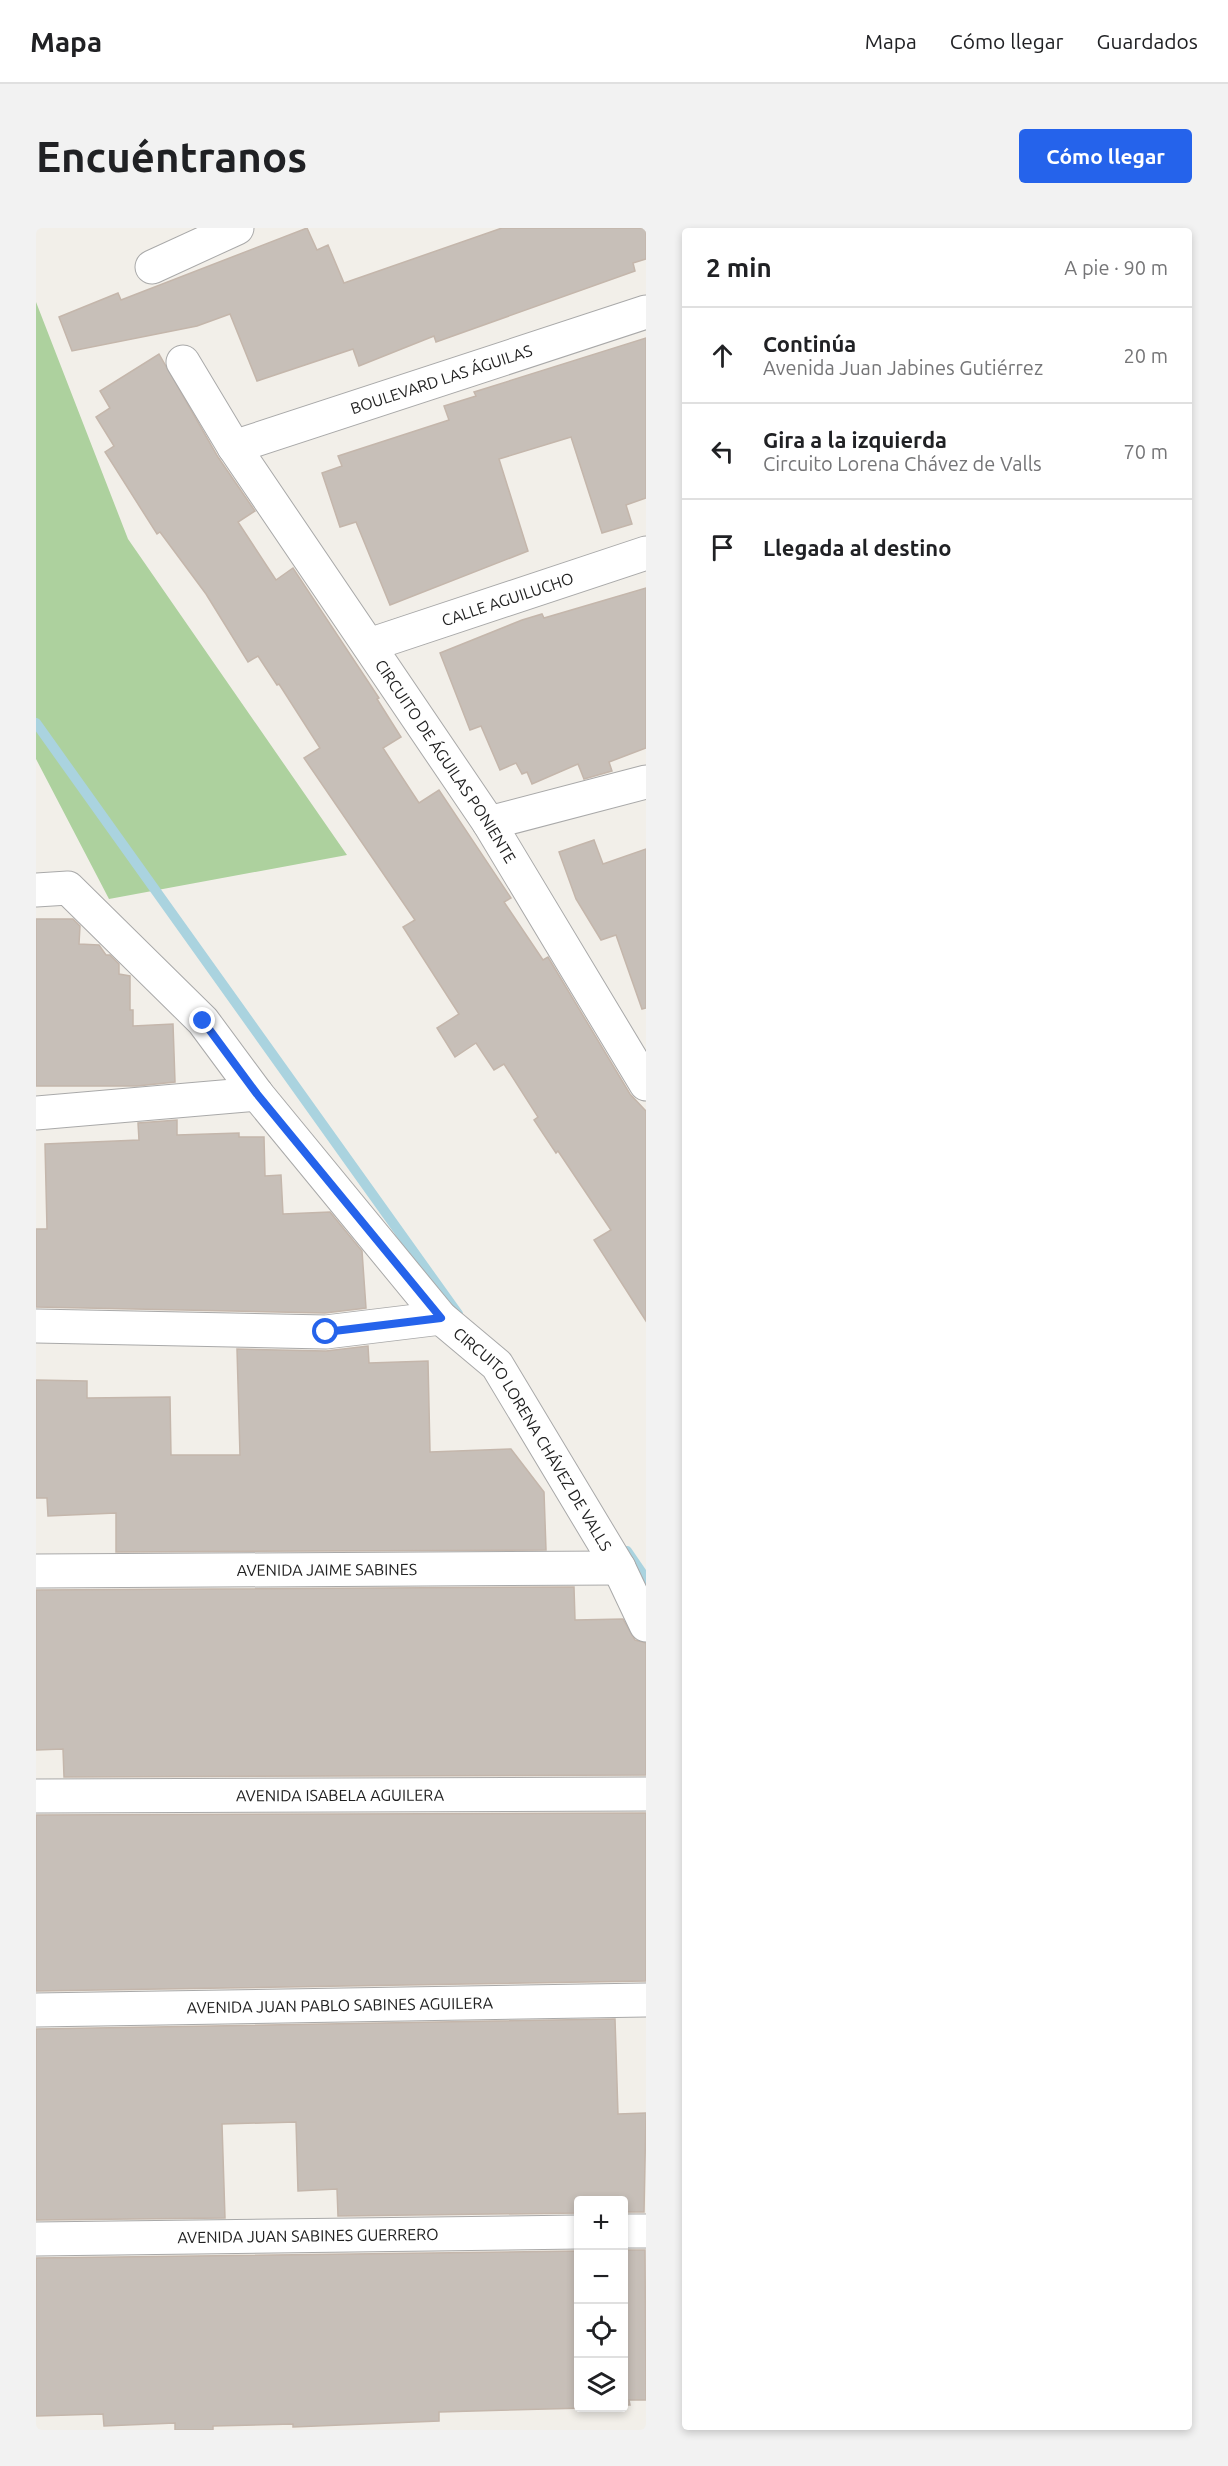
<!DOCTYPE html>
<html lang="es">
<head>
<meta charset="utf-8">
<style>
  body { margin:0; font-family:Ubuntu,sans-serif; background:#f2f2f2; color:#202124 }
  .controls { position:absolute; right:18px; bottom:18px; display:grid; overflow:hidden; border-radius:6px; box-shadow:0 3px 9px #0003 }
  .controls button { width:54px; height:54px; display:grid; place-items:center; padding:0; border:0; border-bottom:2px solid #e0e0e0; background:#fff; color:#202124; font:30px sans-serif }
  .stop { position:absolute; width:18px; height:18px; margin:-14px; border:4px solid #2563eb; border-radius:50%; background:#fff }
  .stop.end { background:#2563eb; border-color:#fff; box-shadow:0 2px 6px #0008 }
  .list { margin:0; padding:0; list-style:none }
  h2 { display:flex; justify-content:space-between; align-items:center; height:78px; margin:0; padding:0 24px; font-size:26px }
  h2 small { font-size:20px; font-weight:400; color:#757577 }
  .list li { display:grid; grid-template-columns:39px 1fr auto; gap:18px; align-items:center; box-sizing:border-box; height:96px; padding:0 24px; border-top:2px solid #e0e0e0 }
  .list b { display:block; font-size:22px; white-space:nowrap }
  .list p { margin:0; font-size:20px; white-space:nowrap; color:#757577 }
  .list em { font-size:20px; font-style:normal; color:#757577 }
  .icon { flex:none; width:33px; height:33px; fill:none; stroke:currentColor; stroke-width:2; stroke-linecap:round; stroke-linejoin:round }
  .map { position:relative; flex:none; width:610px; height:2202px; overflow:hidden; border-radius:6px }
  header { display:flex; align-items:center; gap:36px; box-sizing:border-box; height:84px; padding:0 30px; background:#fff; border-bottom:2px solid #e0e0e0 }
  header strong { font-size:28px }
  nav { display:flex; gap:33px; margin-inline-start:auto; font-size:21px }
  .intro { display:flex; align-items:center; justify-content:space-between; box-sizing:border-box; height:144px; padding:0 36px }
  h1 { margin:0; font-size:42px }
  .button { padding:15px 27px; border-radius:6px; background:#2563eb; color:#fff; font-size:21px; font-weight:700 }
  main { display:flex; gap:36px; padding:0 36px }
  aside { flex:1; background:#fff; border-radius:6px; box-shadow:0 3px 9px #0003 }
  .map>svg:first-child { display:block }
</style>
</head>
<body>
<header>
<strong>Mapa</strong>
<nav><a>Mapa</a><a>Cómo llegar</a><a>Guardados</a></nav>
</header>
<div class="intro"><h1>Encuéntranos</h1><a class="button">Cómo llegar</a></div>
<main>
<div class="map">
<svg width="610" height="2202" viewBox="0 0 610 2202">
  <rect width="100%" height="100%" fill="#f2efe9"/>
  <polygon fill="#add19e" points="0,74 92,311 311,627 73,671 0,531"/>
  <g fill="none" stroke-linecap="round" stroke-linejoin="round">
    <g stroke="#aad3df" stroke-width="10">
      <polyline points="0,495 422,1086"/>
      <polyline points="591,1323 610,1351"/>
    </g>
  </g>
  <g fill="#c7bfb8" stroke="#c4b6ab" stroke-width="1.5">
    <polygon points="271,0 281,22 292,17 308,55 466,0 610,0 610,31 597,35 599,43 400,114 398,108 323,138 317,121 221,153 194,86 161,98 36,123 23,89 82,65 85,72"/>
    <polygon points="610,110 610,270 590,277 596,296 566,305 535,209 463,231 492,323 354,377 320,294 304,299 286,245 306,238 302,228 413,192 408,178 440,168 438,164"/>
    <polygon points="123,126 182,229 219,283 202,294 240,352 257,340 343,470 341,471 365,509 347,520 383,575 403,562 475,670 468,674 507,732 512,729 594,866 610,883 610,1093 558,1012 575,1002 522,923 520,925 498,892 502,889 468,836 458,842 440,815 419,829 401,800 423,786 367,699 379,692 268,530 284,520 243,456 241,457 222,428 212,434 170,366 124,304 121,306 69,224 78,218 60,189 74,180 64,163"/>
    <polygon points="610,360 610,520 573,534 576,543 548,551 542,536 496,556 491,544 486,546 480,535 464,542 445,498 434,502 404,425 486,392 506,386 508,390"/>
    <polygon points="558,612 567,636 610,621 610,780 606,781 580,707 565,712 540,671 523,624"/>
    <polygon points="0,691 37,691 44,698 43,716 63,717 70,727 74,727 83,736 83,746 94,748 94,782 97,782 97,798 137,796 139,854 101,858 0,858"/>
    <polygon points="141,892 141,907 203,905 203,909 228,909 229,948 245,947 247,986 294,984 326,1023 330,1080 289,1085 0,1079 0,1001 11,1001 9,916 103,912 102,895"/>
    <polygon points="332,1118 333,1135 392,1133 394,1224 475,1221 508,1264 510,1322 80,1324 80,1285 12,1288 11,1270 0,1270 0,1152 51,1153 51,1170 134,1169 135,1227 204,1227 201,1121 290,1123"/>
    <polygon points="538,1359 539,1392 587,1391 599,1412 610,1415 610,1547 28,1549 27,1521 0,1522 0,1362"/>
    <polygon points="610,1585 610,1753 0,1763 0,1587"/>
    <polygon points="579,1791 582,1886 610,1885 608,1984 588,1984 588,1972 543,1972 543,1985 302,1988 301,1961 262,1963 260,1894 186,1896 189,1990 0,1992 0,1801"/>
    <polygon points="588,2022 609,2022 610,2172 593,2172 594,2177 588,2177"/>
    <polygon points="543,2023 543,2180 550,2180 403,2184 403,2193 257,2199 257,2196 177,2198 177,2202 139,2202 139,2195 68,2198 67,2186 0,2188 0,2030"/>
  </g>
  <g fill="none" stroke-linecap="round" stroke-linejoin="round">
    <g stroke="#a9a9a9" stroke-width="35">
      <g id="minor">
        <polyline points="116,39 201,0"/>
        <path id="s1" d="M147,134L198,219L453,595L610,856"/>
        <path id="s2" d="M198,219L610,84"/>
        <path id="s3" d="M333,417L610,325"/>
        <polyline points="453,595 610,554"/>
        <path id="s4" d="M0,662L32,660L167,793L221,866L405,1090L461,1137L583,1340L610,1397"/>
        <polyline points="0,885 221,866"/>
        <polyline points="0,1098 290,1104 405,1090"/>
        <path id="s5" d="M0,1343L583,1340"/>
        <path id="s6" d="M0,1568L610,1566"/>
        <path id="s7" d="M0,1782L610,1772"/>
        <polyline points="588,2003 610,2003"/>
        <path id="s8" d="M0,2011L542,2004"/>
      </g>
    </g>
    <use href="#minor" stroke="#fff" stroke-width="33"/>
  </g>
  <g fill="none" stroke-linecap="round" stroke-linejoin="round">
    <polyline stroke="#2563eb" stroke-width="8" points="167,793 221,866 405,1090 290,1104"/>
  </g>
  <g text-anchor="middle" stroke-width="5" stroke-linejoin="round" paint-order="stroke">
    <g font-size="16" fill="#222" stroke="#fff">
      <text dy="6" stroke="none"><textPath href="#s2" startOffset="218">BOULEVARD LAS ÁGUILAS</textPath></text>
      <text dy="6" stroke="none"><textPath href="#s3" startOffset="146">CALLE AGUILUCHO</textPath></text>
      <text dy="6" stroke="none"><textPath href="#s1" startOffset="478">CIRCUITO DE ÁGUILAS PONIENTE</textPath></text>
      <text dy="6" stroke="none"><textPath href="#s4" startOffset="756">CIRCUITO LORENA CHÁVEZ DE VALLS</textPath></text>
      <text dy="6" stroke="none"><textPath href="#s5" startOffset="291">AVENIDA JAIME SABINES</textPath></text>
      <text dy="6" stroke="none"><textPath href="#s6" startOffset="304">AVENIDA ISABELA AGUILERA</textPath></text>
      <text dy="6" stroke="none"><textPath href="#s7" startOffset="304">AVENIDA JUAN PABLO SABINES AGUILERA</textPath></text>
      <text dy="6" stroke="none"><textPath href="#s8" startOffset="272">AVENIDA JUAN SABINES GUERRERO</textPath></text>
    </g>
  </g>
</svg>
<div class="controls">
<button>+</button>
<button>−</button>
<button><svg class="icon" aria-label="locate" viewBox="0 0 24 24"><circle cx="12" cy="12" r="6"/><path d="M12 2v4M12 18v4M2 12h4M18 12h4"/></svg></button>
<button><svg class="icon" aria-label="layers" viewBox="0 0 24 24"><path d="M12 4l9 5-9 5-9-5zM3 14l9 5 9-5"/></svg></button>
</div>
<div class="stop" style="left:290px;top:1104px"></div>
<div class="stop end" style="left:167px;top:793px"></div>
</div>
<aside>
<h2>2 min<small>A pie · 90 m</small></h2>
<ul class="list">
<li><svg class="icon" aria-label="ahead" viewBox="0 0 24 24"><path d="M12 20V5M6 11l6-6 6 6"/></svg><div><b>Continúa</b><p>Avenida Juan Jabines Gutiérrez</p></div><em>20 m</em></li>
<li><svg class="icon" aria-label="left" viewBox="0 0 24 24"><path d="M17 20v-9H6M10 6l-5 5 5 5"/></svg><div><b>Gira a la izquierda</b><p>Circuito Lorena Chávez de Valls</p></div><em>70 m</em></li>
<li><svg class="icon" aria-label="arrive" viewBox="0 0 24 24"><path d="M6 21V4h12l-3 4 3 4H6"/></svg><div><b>Llegada al destino</b></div></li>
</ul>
</aside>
</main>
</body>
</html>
